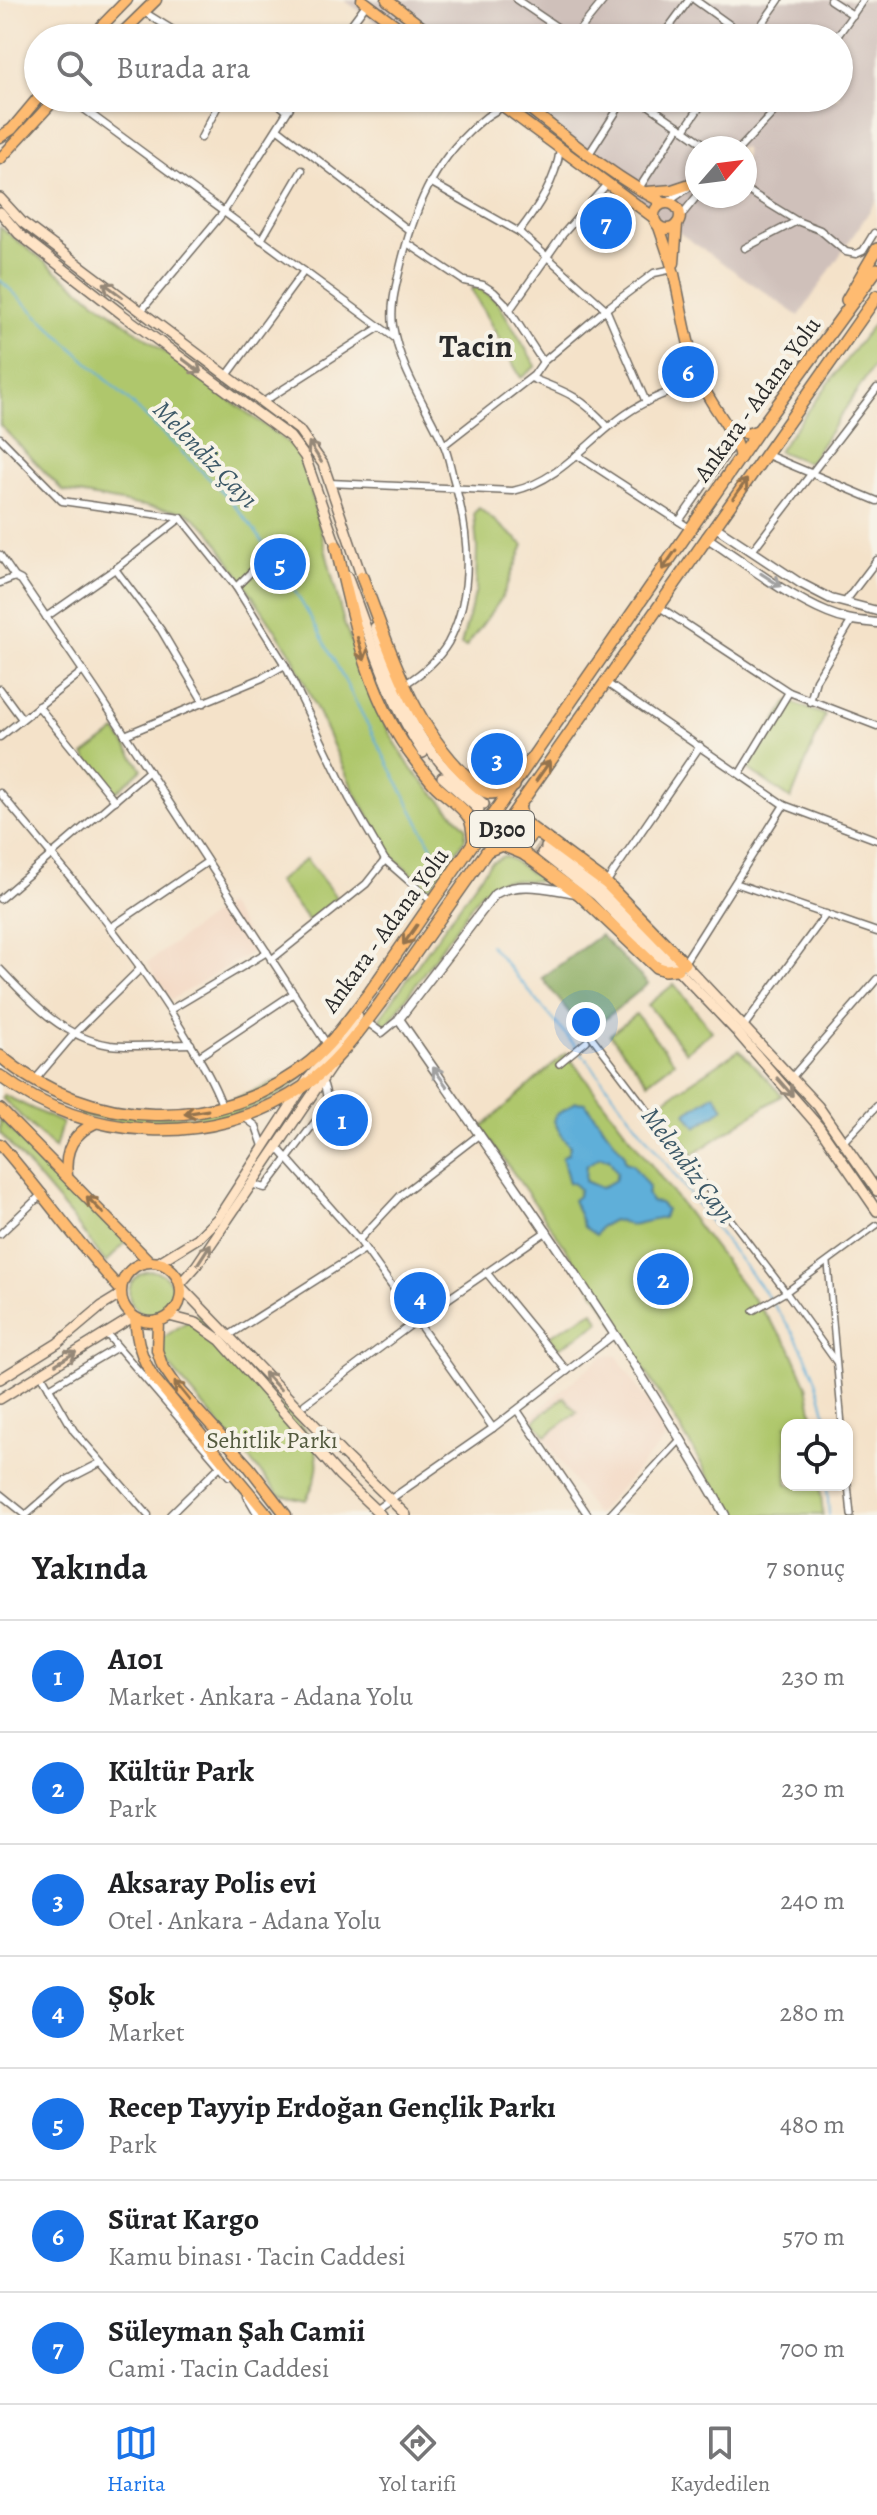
<!DOCTYPE html>
<html lang="tr">
<head>
<meta charset="utf-8">
<style>
  body { margin:0; font-family:Alegreya,serif; background:#f2f2f2; color:#202124 }
  .controls { position:absolute; right:24px; bottom:24px; display:grid; overflow:hidden; border-radius:16px; box-shadow:0 2px 6px #0004 }
  .controls button { width:72px; height:72px; display:grid; place-items:center; padding:0; border:0; border-bottom:2px solid #e0e0e0; background:#fff; color:#202124; font:40px sans-serif }
  .compass { position:absolute; left:685px; top:136px; width:72px; height:72px; border-radius:50%; background:#fff; box-shadow:0 2px 6px #0004; rotate:62deg }
  .you { position:absolute; left:586px; top:1022px; width:28px; height:28px; margin:-20px; border:6px solid #fff; border-radius:50%; background:#1a73e8; box-shadow:0 0 0 12px #1a73e833 }
  .badge { display:grid; place-items:center; width:52px; height:52px; border-radius:50%; background:#1a73e8; color:#fff; font-size:26px; font-weight:700 }
  .pin { position:absolute; translate:-50% -50%; border:4px solid #fff; box-shadow:0 2px 8px #0006 }
  .list { margin:0; padding:0; list-style:none }
  h2 { display:flex; justify-content:space-between; align-items:center; height:104px; margin:0; padding:0 32px; font-size:34px }
  h2 small { font-size:26px; font-weight:400; color:#757577 }
  .list li { display:grid; grid-template-columns:52px 1fr auto; gap:24px; align-items:center; box-sizing:border-box; height:112px; padding:0 32px; border-top:2px solid #e0e0e0 }
  .list b { display:block; font-size:30px; white-space:nowrap }
  .list p { margin:0; font-size:26px; white-space:nowrap; color:#757577 }
  .list em { font-size:26px; font-style:normal; color:#757577 }
  .icon { flex:none; width:44px; height:44px; fill:none; stroke:currentColor; stroke-width:2; stroke-linecap:round; stroke-linejoin:round }
  .map { position:relative; flex:none; width:877px; height:1515px; overflow:hidden }
  .search { position:absolute; background:#fff; box-shadow:0 2px 6px #0004; left:24px; right:24px; top:24px; height:88px; display:flex; align-items:center; gap:20px; box-sizing:border-box; padding:0 28px; border-radius:44px; color:#757577; font-size:30px }
  .sheet { height:888px; background:#fff }
  nav { display:flex; justify-content:space-around; align-items:center; box-sizing:border-box; height:112px; border-top:2px solid #e0e0e0; background:#fff; font-size:22px; color:#757577 }
  nav a { display:grid; justify-items:center; gap:4px }
  nav .on { color:#1a73e8 }
  .map>svg:first-child { display:block }
</style>
</head>
<body>
<div class="map">
<svg width="877" height="1515" viewBox="0 0 877 1515">
  <rect width="100%" height="100%" fill="#f7f3e8"/>
  <filter id="ink" filterUnits="userSpaceOnUse"><feTurbulence type="fractalNoise" baseFrequency=".0125" numOctaves="2"/><feDisplacementMap in="SourceGraphic" scale="16" xChannelSelector="R" yChannelSelector="G"/><feConvolveMatrix kernelMatrix="1 2 1 2 8 2 1 2 1" color-interpolation-filters="sRGB"/></filter>
  <filter id="wash" filterUnits="userSpaceOnUse"><feTurbulence type="fractalNoise" baseFrequency=".006" numOctaves="4" result="noise"/><feDisplacementMap in="SourceGraphic" scale="32" xChannelSelector="R" yChannelSelector="G"/><feGaussianBlur stdDeviation="1.8" result="paint"/><feColorMatrix in="noise" values="0 0 0 0 0 0 0 0 0 0 0 0 0 0 0 0 0 1.4 0 .05"/><feComposite in="paint" operator="in"/></filter>
  <g filter="url(#wash)">
    <rect width="100%" height="100%" fill="#f4e2c9"/>
    <g fill="#f3d4be">
      <polygon points="227,904 257,949 171,1000 147,963"/>
      <polygon points="604,1355 617,1356 664,1428 664,1440 596,1515 530,1417"/>
    </g>
    <path fill="#cfc0ba" fill-rule="evenodd" d="M344,0H877V200L799,316L485,98H839V38H398ZM697,148H745V196H697Z"/>
    <g fill="#afc76c" stroke="#6d794c" stroke-width="2">
      <polygon points="0,227 82,291 294,447 303,461 344,623 371,692 389,732 412,770 466,827 465,839 429,889 392,856 353,789 292,655 209,530 187,512 137,505 63,491 0,425"/>
      <polygon points="477,287 497,301 536,366 521,378 471,289"/>
      <polygon points="877,319 877,361 809,463 778,451"/>
      <polygon points="479,508 524,545 501,599 466,647 461,645 476,590 477,548 474,513"/>
      <polygon points="788,701 825,715 791,799 747,768"/>
      <polygon points="116,731 142,769 114,794 84,755"/>
      <polygon points="503,856 511,859 542,881 503,880 481,892 387,1025 379,1019 490,863"/>
      <polygon points="306,859 337,898 309,921 277,882"/>
      <polygon points="674,984 712,1031 686,1052 648,1005"/>
      <polygon points="636,1014 674,1062 648,1082 610,1035"/>
      <polygon points="739,1050 782,1095 689,1157 653,1108"/>
      <path d="M566,1053L790,1347L807,1386L815,1425H787V1485H820L823,1515H731C655,1381 572,1252 481,1128Z"/>
      <path d="M299,1072L303,1077C269,1108 212,1125 166,1126C138,1127 108,1119 80,1116L76,1107L114,1114L193,1116Z"/>
      <polygon points="4,1095 62,1123 55,1149 2,1098"/>
      <polygon points="0,1119 87,1206 127,1241 106,1263 70,1215 0,1133"/>
      <circle cx="151" cy="1293" r="22"/>
      <polygon points="593,1311 600,1322 559,1348 549,1336"/>
      <path d="M197,1315L311,1437C322,1460 318,1478 306,1500L279,1494L164,1360L155,1343Z"/>
      <polygon points="564,1397 577,1412 546,1436 534,1421"/>
    </g>
    <polygon fill="#8bac60" stroke="#5b6c46" stroke-width="2" points="600,935 648,984 586,1034 542,978"/>
    <g fill="#5eafd9" stroke="#446d82" stroke-width="2" fill-rule="evenodd">
      <polygon points="715,1094 724,1108 696,1127 686,1113"/>
      <path d="M576,1102L585,1103L624,1154L625,1162L632,1164L649,1187L647,1193L651,1202L660,1203L666,1209L663,1218L631,1225L613,1220L600,1227L596,1235L584,1227L573,1200L578,1196L579,1189L573,1183H569L562,1157L568,1153L570,1146L562,1137L554,1121L556,1115ZM600,1157L609,1159L617,1173L615,1180L601,1188L585,1181L586,1166Z"/>
    </g>
    <g fill="none" stroke-linecap="round" stroke-linejoin="round">
      <g stroke="#5eafd9" stroke-width="2">
        <polyline points="0,280 143,414 225,494 253,528 284,573 318,630 436,855"/>
        <polyline points="490,945 584,1056 769,1298"/>
        <path d="M773,1304C801,1341 820,1378 827,1425"/>
        <polyline points="827,1485 829,1515"/>
      </g>
    </g>
  </g>
  <g filter="url(#ink)">
    <g fill="none" stroke-linecap="round" stroke-linejoin="round">
      <g stroke="#ccbda9" stroke-width="9" stroke-dasharray="9 4.5" stroke-linecap="butt">
        <polyline points="484,804 546,847"/>
        <polyline points="479,810 542,853"/>
      </g>
      <g stroke="#716b62" stroke-width="8">
        <g id="pedestrian">
          <polyline points="592,1037 786,1292 753,1311"/>
          <polyline points="559,1064 587,1041"/>
          <polyline points="828,1263 842,1425"/>
          <polyline points="836,1362 786,1292 877,1225"/>
          <polyline points="847,1474 851,1515"/>
        </g>
      </g>
      <g stroke="#716b62" stroke-width="9">
        <g id="minor">
          <polyline points="517,0 573,38"/>
          <polyline points="695,0 748,38"/>
          <polyline points="830,0 853,15"/>
          <polyline points="144,12 186,38"/>
          <polyline points="341,38 367,3"/>
          <polyline points="364,38 369,32 377,38"/>
          <polyline points="573,38 604,0"/>
          <polyline points="661,38 689,0"/>
          <polyline points="752,38 779,0"/>
          <polyline points="836,38 863,0"/>
          <polyline points="69,98 395,338"/>
          <polyline points="271,98 287,111"/>
          <polyline points="638,98 710,148"/>
          <polyline points="278,129 410,231"/>
          <polyline points="684,130 706,98"/>
          <polyline points="201,138 222,98"/>
          <polyline points="740,148 787,98"/>
          <polyline points="589,154 625,98"/>
          <path d="M430,182L519,232C538,207 556,181 560,149"/>
          <polyline points="745,189 797,221 820,230 846,252 856,254 863,251 874,233"/>
          <polyline points="638,190 679,126"/>
          <polyline points="668,202 688,188"/>
          <polyline points="680,217 697,196"/>
          <polyline points="519,232 606,309 646,402"/>
          <polyline points="261,240 302,170"/>
          <polyline points="407,243 464,281 483,285 494,292 504,302 543,362"/>
          <polyline points="745,248 797,221"/>
          <polyline points="141,311 223,213 296,98"/>
          <polyline points="509,311 563,234 607,184"/>
          <polyline points="226,377 304,271"/>
          <path d="M531,378C567,392 582,397 608,427"/>
          <polyline points="263,402 380,327"/>
          <polyline points="0,438 62,501 181,518 236,587 285,665 349,798 385,860 433,902"/>
          <polyline points="444,445 534,375 543,362 606,309 654,273 673,269"/>
          <polyline points="765,454 877,501"/>
          <polyline points="577,455 691,529"/>
          <path d="M329,483L513,491C560,481 588,440 626,414C649,398 674,390 700,381"/>
          <polyline points="679,521 734,443"/>
          <polyline points="752,551 877,388"/>
          <polyline points="0,555 15,577"/>
          <polyline points="115,569 161,630 204,703"/>
          <polyline points="0,583 15,577 21,580 96,690 328,1046"/>
          <polyline points="236,587 254,569"/>
          <polyline points="845,602 877,560"/>
          <polyline points="658,606 789,692 877,726"/>
          <polyline points="46,617 115,569 181,518"/>
          <polyline points="605,682 784,805 877,840"/>
          <path d="M405,684C421,674 438,660 448,643C476,591 469,531 453,477C450,466 448,453 443,443C425,404 400,369 393,326C390,303 397,282 402,260C417,201 437,156 486,117C496,110 507,105 517,98"/>
          <polyline points="0,689 22,719"/>
          <polyline points="810,702 816,680 852,620"/>
          <polyline points="38,706 115,801"/>
          <polyline points="125,735 262,678 285,665"/>
          <polyline points="0,737 83,671"/>
          <polyline points="740,773 789,692"/>
          <path d="M0,793C64,869 130,945 182,1030C197,1055 212,1078 222,1105"/>
          <polyline points="606,883 700,746"/>
          <polyline points="735,883 877,932"/>
          <polyline points="0,899 149,771"/>
          <polyline points="110,928 207,862"/>
          <polyline points="271,960 366,884 385,860"/>
          <polyline points="684,963 784,805"/>
          <path d="M0,969C31,1002 63,1038 110,1045C136,1048 165,1044 191,1044"/>
          <polyline points="170,1010 267,952"/>
          <polyline points="367,1022 382,1033 399,1019"/>
          <polyline points="744,1026 826,914"/>
          <polyline points="198,1057 294,993"/>
          <polyline points="792,1077 877,979"/>
          <polyline points="34,1081 74,1034 141,968"/>
          <polyline points="244,1117 256,1126 263,1146"/>
          <path d="M318,1119C328,1105 329,1097 322,1080"/>
          <polyline points="843,1142 877,1106"/>
          <polyline points="277,1147 359,1240 493,1428"/>
          <polyline points="251,1184 265,1188 315,1122"/>
          <polyline points="0,1234 43,1193"/>
          <polyline points="359,1240 401,1195 480,1134"/>
          <polyline points="486,1272 567,1371"/>
          <polyline points="106,1333 229,1476"/>
          <polyline points="228,1336 365,1249"/>
          <polyline points="41,1374 74,1431 148,1515"/>
          <polyline points="49,1388 116,1348"/>
          <polyline points="305,1404 416,1321 547,1231"/>
          <polyline points="517,1410 588,1515"/>
          <polyline points="0,1494 26,1515 65,1481 100,1463"/>
          <polyline points="247,1496 258,1515"/>
          <polyline points="375,1510 493,1428 615,1334"/>
          <polyline points="170,1515 220,1466"/>
          <polyline points="610,1515 681,1439"/>
        </g>
      </g>
      <g stroke="#716b62" stroke-width="11">
        <g id="tertiary">
          <polyline points="714,526 800,583 831,599 877,611"/>
          <path d="M706,537C745,563 785,595 828,613C844,620 860,621 877,623"/>
          <path d="M576,893C549,889 520,880 495,894L399,1019C512,1182 627,1342 725,1515"/>
        </g>
      </g>
      <g stroke="#716b62" stroke-width="12">
        <g id="secondary">
          <polyline points="0,198 22,222 299,430 323,464 363,581"/>
          <polyline points="0,212 19,234 123,315 290,437 305,457 338,551"/>
          <path d="M347,576C370,636 388,700 423,753"/>
          <path d="M375,627C402,705 416,751 484,804"/>
          <polyline points="442,777 479,810"/>
          <polyline points="546,847 600,890 655,946 684,963 818,1106 877,1191"/>
          <polyline points="542,853 597,896 652,952 677,969 737,1032 820,1128 877,1211"/>
          <polyline points="159,1262 198,1238 218,1218 308,1079 342,1040 358,1016"/>
          <polyline points="180,1284 196,1266 331,1067"/>
          <polyline points="181,1287 341,1452 406,1515"/>
          <polyline points="169,1316 196,1323 220,1340 340,1476 381,1515"/>
          <polyline points="0,1379 58,1343 102,1306 120,1295"/>
          <polyline points="0,1399 133,1317"/>
        </g>
      </g>
      <g stroke="#716b62" stroke-width="13">
        <g id="primary">
          <polyline points="362,0 413,38"/>
          <polyline points="387,0 436,38"/>
          <polyline points="90,38 127,0"/>
          <polyline points="117,38 156,0"/>
          <polyline points="492,98 653,217"/>
          <path d="M516,98C564,135 610,176 664,203"/>
          <polyline points="0,137 12,129 38,98"/>
          <polyline points="0,159 56,98"/>
          <polyline points="647,192 672,190 696,182"/>
          <circle cx="667" cy="216" r="13"/>
          <path d="M659,227C664,242 670,258 674,274C682,310 687,348 701,382C712,409 735,429 740,458"/>
          <polyline points="674,263 677,224"/>
          <polyline points="728,426 747,434 759,430"/>
          <polyline points="0,1109 149,1261"/>
          <path d="M0,1144C41,1191 77,1243 120,1289"/>
          <path d="M67,1176C64,1150 73,1133 97,1122"/>
          <circle cx="151" cy="1292" r="30"/>
          <path d="M135,1318C137,1342 141,1358 154,1378L268,1515"/>
          <polyline points="158,1321 157,1350 162,1365 180,1391 249,1467 286,1515"/>
        </g>
      </g>
      <g stroke="#716b62" stroke-width="14">
        <g id="trunk">
          <polyline points="847,300 877,249"/>
          <path d="M336,546C354,621 367,697 415,760C421,768 428,777 434,784C445,796 462,805 470,819C473,827 473,835 474,843"/>
          <path d="M362,577C389,646 410,722 465,775C472,781 480,792 490,793C498,794 507,789 514,786"/>
          <polyline points="519,805 522,821 606,883 684,963"/>
          <polyline points="487,851 502,845 524,854 579,894 656,967 665,970 677,969"/>
          <polyline points="525,855 522,847 532,833 539,834"/>
          <path d="M0,1056C89,1130 219,1136 310,1062C334,1042 351,1016 370,992L759,430L877,269"/>
          <path d="M0,1076C87,1142 212,1149 303,1087C336,1064 358,1033 381,1002L877,296"/>
        </g>
      </g>
      <use href="#pedestrian" stroke="#fff" stroke-width="5"/>
      <use href="#minor" stroke="#fff" stroke-width="6"/>
      <use href="#tertiary" stroke="#fff" stroke-width="8"/>
      <use href="#secondary" stroke="#ffe4c6" stroke-width="9"/>
      <use href="#primary" stroke="#febb71" stroke-width="10"/>
      <use href="#trunk" stroke="#febb71" stroke-width="11"/>
    </g>
    <defs><path id="oneway-shaft" d="M-6 0H5M1.5-3L5.5 0L1.5 3" fill="none" stroke-width="1.6" stroke-linecap="round" stroke-linejoin="round" transform="scale(2)"/></defs>
    <g stroke="#958878">
      <use href="#oneway-shaft" transform="translate(113 290) rotate(-143)"/>
      <use href="#oneway-shaft" transform="translate(192 366) rotate(37)"/>
      <use href="#oneway-shaft" transform="translate(315 452) rotate(-122)"/>
      <use href="#oneway-shaft" transform="translate(785 1087) rotate(49)"/>
      <use href="#oneway-shaft" transform="translate(204 1254) rotate(-57)"/>
      <use href="#oneway-shaft" transform="translate(66 1358) rotate(-31)"/>
      <use href="#oneway-shaft" transform="translate(272 1381) rotate(-134)"/>
    </g>
    <g stroke="#94734e">
      <use href="#oneway-shaft" transform="translate(740 489) rotate(-54)"/>
      <use href="#oneway-shaft" transform="translate(669 560) rotate(125)"/>
      <use href="#oneway-shaft" transform="translate(361 649) rotate(73)"/>
      <use href="#oneway-shaft" transform="translate(543 771) rotate(-55)"/>
      <use href="#oneway-shaft" transform="translate(410 935) rotate(125)"/>
      <use href="#oneway-shaft" transform="translate(196 1112) rotate(171)"/>
      <use href="#oneway-shaft" transform="translate(95 1205) rotate(-134)"/>
      <use href="#oneway-shaft" transform="translate(182 1391) rotate(-129)"/>
    </g>
    <g stroke="#a0a0a0">
      <use href="#oneway-shaft" transform="translate(771 580) rotate(33)"/>
      <use href="#oneway-shaft" transform="translate(440 1077) rotate(-126)"/>
    </g>
  </g>
  <g text-anchor="middle" stroke-width="8" stroke-linejoin="round" paint-order="stroke">
    <rect fill="#f7f3e8" stroke="#686764" stroke-width="2" x="470" y="811" width="64" height="36" rx="6"/>
    <g font-size="22" font-weight="bold" fill="#2b2b2b">
      <text x="502" y="837">D300</text>
    </g>
    <g font-size="24" fill="#2b2b2b" stroke="#f7f3e8">
      <text transform="translate(757 399) rotate(-54)" y="8">Ankara - Adana Yolu</text>
      <text transform="translate(385 930) rotate(-54)" y="8">Ankara - Adana Yolu</text>
    </g>
    <g font-size="24" fill="#535a3e" stroke="#f7f3e8">
      <text x="272" y="1448">Sehitlik Parkı</text>
    </g>
    <g font-size="26" font-style="italic" fill="#3d5968" stroke="#f7f3e8">
      <text transform="translate(206 454) rotate(46)" y="9">Melendiz Çayı</text>
      <text transform="translate(689 1165) rotate(53)" y="9">Melendiz Çayı</text>
    </g>
    <g font-size="32" font-weight="bold" fill="#2b2b2b" stroke="#f7f3e8">
      <text x="476" y="357">Tacin</text>
    </g>
  </g>
</svg>
<div class="controls">
<button><svg class="icon" aria-label="locate" viewBox="0 0 24 24"><circle cx="12" cy="12" r="6"/><path d="M12 2v4M12 18v4M2 12h4M18 12h4"/></svg></button>
</div>
<svg class="compass" viewBox="-18 -18 36 36"><path d="M0-13l5 13h-10z" fill="#e53935"/><path d="M0 13l5-13h-10z" fill="#757577"/></svg>
<div class="you"></div>
<div class="pin badge" style="left:342px;top:1120px">1</div>
<div class="pin badge" style="left:663px;top:1279px">2</div>
<div class="pin badge" style="left:497px;top:759px">3</div>
<div class="pin badge" style="left:420px;top:1298px">4</div>
<div class="pin badge" style="left:280px;top:564px">5</div>
<div class="pin badge" style="left:688px;top:372px">6</div>
<div class="pin badge" style="left:606px;top:223px">7</div>
<div class="search"><svg class="icon" aria-label="search" viewBox="0 0 24 24"><circle cx="10" cy="10" r="6"/><path d="M15 15l6 6"/></svg>Burada ara</div>
</div>
<section class="sheet">
<h2>Yakında<small>7 sonuç</small></h2>
<ul class="list">
<li><span class="badge">1</span><div><b>A101</b><p>Market · Ankara - Adana Yolu</p></div><em>230 m</em></li>
<li><span class="badge">2</span><div><b>Kültür Park</b><p>Park</p></div><em>230 m</em></li>
<li><span class="badge">3</span><div><b>Aksaray Polis evi</b><p>Otel · Ankara - Adana Yolu</p></div><em>240 m</em></li>
<li><span class="badge">4</span><div><b>Şok</b><p>Market</p></div><em>280 m</em></li>
<li><span class="badge">5</span><div><b>Recep Tayyip Erdoğan Gençlik Parkı</b><p>Park</p></div><em>480 m</em></li>
<li><span class="badge">6</span><div><b>Sürat Kargo</b><p>Kamu binası · Tacin Caddesi</p></div><em>570 m</em></li>
<li><span class="badge">7</span><div><b>Süleyman Şah Camii</b><p>Cami · Tacin Caddesi</p></div><em>700 m</em></li>
</ul>
</section>
<nav>
<a class="on"><svg class="icon" aria-label="map" viewBox="0 0 24 24"><path d="M3 6l6-2 6 2 6-2v14l-6 2-6-2-6 2zM9 4v14M15 6v14"/></svg>Harita</a>
<a><svg class="icon" aria-label="directions" viewBox="0 0 24 24"><path d="M12 3l9 9-9 9-9-9zM9 14v-3h6M13 9l2 2-2 2"/></svg>Yol tarifi</a>
<a><svg class="icon" aria-label="saved" viewBox="0 0 24 24"><path d="M7 4h10v16l-5-4-5 4z"/></svg>Kaydedilen</a>
</nav>
</body>
</html>
